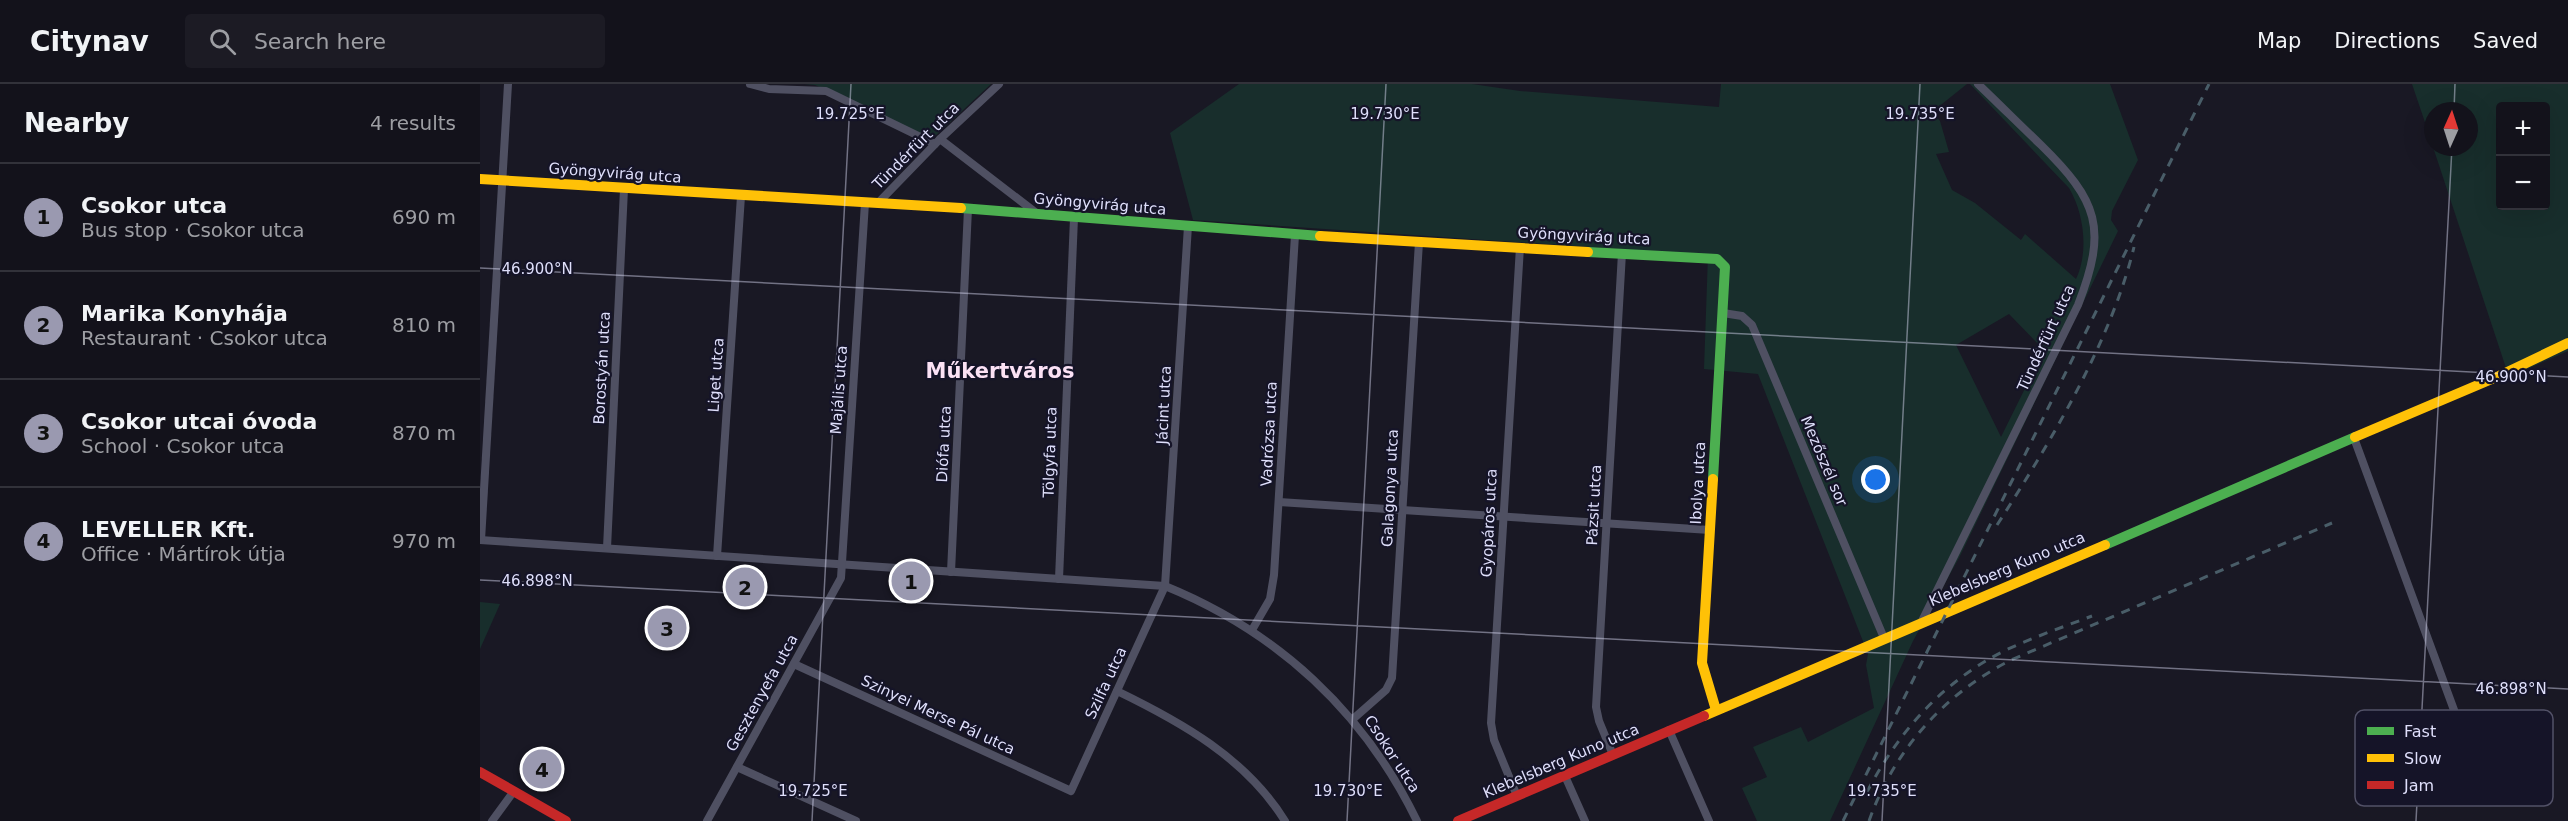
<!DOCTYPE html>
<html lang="en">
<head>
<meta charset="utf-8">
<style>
  body { margin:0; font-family:"DejaVu Sans",sans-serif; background:#1c1b24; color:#f1f3f6 }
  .controls { position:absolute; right:18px; top:18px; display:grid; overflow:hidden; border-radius:6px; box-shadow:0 6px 24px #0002 }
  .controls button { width:54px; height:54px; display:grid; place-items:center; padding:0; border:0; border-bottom:2px solid #32323a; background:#13121b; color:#f1f3f6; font:30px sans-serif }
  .compass { position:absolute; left:1944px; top:18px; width:54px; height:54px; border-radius:50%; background:#13121b; box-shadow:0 6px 24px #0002; rotate:3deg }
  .you { position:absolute; left:1396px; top:396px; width:21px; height:21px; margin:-15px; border:4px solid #fff; border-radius:50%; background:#1a73e8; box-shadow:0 0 0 9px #1a73e833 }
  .badge { display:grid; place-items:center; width:39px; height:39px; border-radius:50%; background:#9a99b0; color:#111; font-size:20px; font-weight:700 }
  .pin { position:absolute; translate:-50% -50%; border:3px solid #fff; box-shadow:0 2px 6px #0006 }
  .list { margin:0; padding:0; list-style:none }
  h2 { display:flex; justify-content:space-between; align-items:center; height:78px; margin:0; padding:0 24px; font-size:26px }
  h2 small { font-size:20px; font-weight:400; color:#9d9ea3 }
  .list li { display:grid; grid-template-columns:39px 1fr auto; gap:18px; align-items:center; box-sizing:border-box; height:108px; padding:0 24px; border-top:2px solid #32323a }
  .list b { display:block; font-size:22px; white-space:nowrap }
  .list p { margin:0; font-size:20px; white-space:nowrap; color:#9d9ea3 }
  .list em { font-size:20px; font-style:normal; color:#9d9ea3 }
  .icon { flex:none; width:33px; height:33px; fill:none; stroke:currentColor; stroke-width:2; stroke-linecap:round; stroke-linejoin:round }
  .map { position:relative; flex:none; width:2088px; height:737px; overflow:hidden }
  header { display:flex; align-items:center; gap:36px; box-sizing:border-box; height:84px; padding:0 30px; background:#13121b; border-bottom:2px solid #32323a }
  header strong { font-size:28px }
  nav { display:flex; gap:33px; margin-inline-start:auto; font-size:21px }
  .search { width:420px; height:54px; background:#1c1b24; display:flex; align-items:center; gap:15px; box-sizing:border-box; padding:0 21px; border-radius:6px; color:#9d9ea3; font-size:22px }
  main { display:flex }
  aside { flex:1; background:#13121b }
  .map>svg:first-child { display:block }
</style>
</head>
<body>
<header>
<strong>Citynav</strong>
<div class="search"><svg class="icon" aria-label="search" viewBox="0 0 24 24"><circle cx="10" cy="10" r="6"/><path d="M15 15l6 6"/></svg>Search here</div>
<nav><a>Map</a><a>Directions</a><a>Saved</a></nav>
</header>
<main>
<aside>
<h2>Nearby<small>4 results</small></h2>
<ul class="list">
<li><span class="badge">1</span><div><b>Csokor utca</b><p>Bus stop · Csokor utca</p></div><em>690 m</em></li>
<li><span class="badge">2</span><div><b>Marika Konyhája</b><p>Restaurant · Csokor utca</p></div><em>810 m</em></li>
<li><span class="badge">3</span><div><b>Csokor utcai óvoda</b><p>School · Csokor utca</p></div><em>870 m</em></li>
<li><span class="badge">4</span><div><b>LEVELLER Kft.</b><p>Office · Mártírok útja</p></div><em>970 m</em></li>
</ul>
</aside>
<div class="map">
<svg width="2088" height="737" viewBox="0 0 2088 737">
  <rect width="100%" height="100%" fill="#191824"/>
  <g fill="#182e2c" fill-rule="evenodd">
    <polygon points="324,0 511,0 452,55 335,1"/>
    <path d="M759,0H992L1040,7L1239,23L1241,0H1487L1452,28L1460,37L1469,68L1456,70L1472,106L1495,119L1541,156L1545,150L1596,195C1609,168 1604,129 1589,104L1490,0H1630L1658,76L1632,127L1631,136L1638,147L1479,474L1433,557L1350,737H1277L1262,704L1287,693L1273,663L1321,643L1328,658L1394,624L1386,581L1388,570L1278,290L1224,285L1228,171L713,136L690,49ZM1529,230L1564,266L1521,353L1476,261Z"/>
    <path d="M1932,0H2088V267L2029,293L1953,63H1989V27H1953V62ZM2020,22H2066V122H2020Z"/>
    <polygon points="0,518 20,520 0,565"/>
  </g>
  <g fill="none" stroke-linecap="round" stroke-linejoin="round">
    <g stroke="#4f5062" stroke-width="8">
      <polyline points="270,0 289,5 346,7 455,60"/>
      <polyline points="460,55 555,128"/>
      <polyline points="398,119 460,55 519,0"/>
      <polyline points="1243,229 1262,232 1272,241 1404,554"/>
      <polyline points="1874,354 1974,626"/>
      <polyline points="799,418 1230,446"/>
      <path d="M0,456L685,502C798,548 884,628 937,737"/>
      <polyline points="1,456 28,0"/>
      <polyline points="127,464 144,105"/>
      <polyline points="237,472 261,112"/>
      <polyline points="471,488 488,125"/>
      <polyline points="579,495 594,134"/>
      <path d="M1441,539L1598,221C1628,144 1618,117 1561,61C1540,41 1519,20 1498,0"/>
      <polyline points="772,546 790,515 794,491 815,151"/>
      <polyline points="314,580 591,707 685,502 708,142"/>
      <path d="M637,607C701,638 766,674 805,737"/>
      <polyline points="873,635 906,606 912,594 939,158"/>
      <polyline points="1189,646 1229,737"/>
      <polyline points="1133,671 1119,637 1116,623 1142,169"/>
      <polyline points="257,683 376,737"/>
      <polyline points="1085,692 1105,737"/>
      <polyline points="1037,712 1014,656 1011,639 1040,163"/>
      <polyline points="12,737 34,707"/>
      <polyline points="227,737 361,494 385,119"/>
    </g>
    <g stroke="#4caf50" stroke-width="10">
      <polyline points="481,124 840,152"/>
      <polyline points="1108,168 1237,175 1245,183 1233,395"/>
      <polyline points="1625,461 1875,353"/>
    </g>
    <g stroke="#ffc107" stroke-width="10">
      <polyline points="0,95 481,124"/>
      <polyline points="840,152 1108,168"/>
      <polyline points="1875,353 2019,292 2088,259"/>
      <polyline points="1233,395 1222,579 1236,626"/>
      <polyline points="1224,632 1625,461"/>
    </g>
    <g stroke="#c62828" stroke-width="10">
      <polyline points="0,688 86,737"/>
      <polyline points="978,737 1224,632"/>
    </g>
    <g stroke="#495d68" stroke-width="3" stroke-dasharray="9 8" stroke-linecap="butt">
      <path d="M1517,441C1570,359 1631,258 1654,163"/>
      <path d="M1387,708C1419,647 1463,597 1526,566C1554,553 1583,543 1612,532"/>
      <polyline points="1363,737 1729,0"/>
      <path d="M1389,737C1414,666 1464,610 1531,576L1852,439"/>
    </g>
  </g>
  <path fill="none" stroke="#dfdffb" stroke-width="1.5" stroke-opacity="0.45" d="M1974,27L1975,0M0,184L2088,293M0,496L2088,605M332,737L371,0M867,737L906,0M1402,737L1440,0M1936,737L1972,63"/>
  <g text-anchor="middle" stroke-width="4.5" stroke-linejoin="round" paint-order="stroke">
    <g font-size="15" fill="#dfdffb" stroke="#151428">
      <text transform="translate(436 62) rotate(-45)" y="5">Tündérfürt utca</text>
      <text transform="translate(135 89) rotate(4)" y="5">Gyöngyvirág utca</text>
      <text transform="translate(620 120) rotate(5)" y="5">Gyöngyvirág utca</text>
      <text transform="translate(1104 152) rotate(3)" y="5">Gyöngyvirág utca</text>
      <text transform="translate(1566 254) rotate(-65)" y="5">Tündérfürt utca</text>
      <text transform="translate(122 284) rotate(-87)" y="5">Borostyán utca</text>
      <text transform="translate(236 291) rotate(-86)" y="5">Liget utca</text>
      <text transform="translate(359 306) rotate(-86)" y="5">Majális utca</text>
      <text transform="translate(684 321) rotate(-87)" y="5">Jácint utca</text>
      <text transform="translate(789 350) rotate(-87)" y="5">Vadrózsa utca</text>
      <text transform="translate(464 360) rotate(-87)" y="5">Diófa utca</text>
      <text transform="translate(570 368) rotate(-88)" y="5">Tölgyfa utca</text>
      <text transform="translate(1344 377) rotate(67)" y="5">Mezőszél sor</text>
      <text transform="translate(1218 399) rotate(-87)" y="5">Ibolya utca</text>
      <text transform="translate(910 404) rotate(-87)" y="5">Galagonya utca</text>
      <text transform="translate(1114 421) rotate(-87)" y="5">Pázsit utca</text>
      <text transform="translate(1009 439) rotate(-87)" y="5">Gyopáros utca</text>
      <text transform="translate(1527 485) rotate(-23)" y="5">Klebelsberg Kuno utca</text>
      <text transform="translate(626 599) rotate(-65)" y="5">Szilfa utca</text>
      <text transform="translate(282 609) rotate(-61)" y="5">Gesztenyefa utca</text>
      <text transform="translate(458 631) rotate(25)" y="5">Szinyei Merse Pál utca</text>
      <text transform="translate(912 670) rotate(57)" y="5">Csokor utca</text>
      <text transform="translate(1081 677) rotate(-23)" y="5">Klebelsberg Kuno utca</text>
    </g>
    <g font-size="21" font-weight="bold" fill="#fbe1f5" stroke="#151428">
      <text x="520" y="294">Műkertváros</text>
    </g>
  </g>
  <rect x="1875" y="626" width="198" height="96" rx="9" fill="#151428" stroke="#525167" stroke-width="1.5"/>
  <rect x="1887" y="643" width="27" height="8" fill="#4caf50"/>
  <rect x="1887" y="670" width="27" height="8" fill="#ffc107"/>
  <rect x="1887" y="697" width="27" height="8" fill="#c62828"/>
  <g font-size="16" fill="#dfdffb">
    <text x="1924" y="653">Fast</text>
    <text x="1924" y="680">Slow</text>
    <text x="1924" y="707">Jam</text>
  </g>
  <g font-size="15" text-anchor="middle" fill="#dfdffb" stroke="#151428" stroke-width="4.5" stroke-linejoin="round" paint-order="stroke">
    <text x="370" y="35">19.725°E</text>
    <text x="905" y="35">19.730°E</text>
    <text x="1440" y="35">19.735°E</text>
    <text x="57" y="190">46.900°N</text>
    <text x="2031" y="298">46.900°N</text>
    <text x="57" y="502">46.898°N</text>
    <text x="2031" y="610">46.898°N</text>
    <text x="333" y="712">19.725°E</text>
    <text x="868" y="712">19.730°E</text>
    <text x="1402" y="712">19.735°E</text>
  </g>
</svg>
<div class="controls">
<button>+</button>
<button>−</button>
</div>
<svg class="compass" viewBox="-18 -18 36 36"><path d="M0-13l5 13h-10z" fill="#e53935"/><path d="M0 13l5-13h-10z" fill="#9d9ea3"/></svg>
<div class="you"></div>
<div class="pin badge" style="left:431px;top:497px">1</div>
<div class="pin badge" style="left:265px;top:503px">2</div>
<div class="pin badge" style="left:187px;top:544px">3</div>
<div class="pin badge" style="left:62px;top:685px">4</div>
</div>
</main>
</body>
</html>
